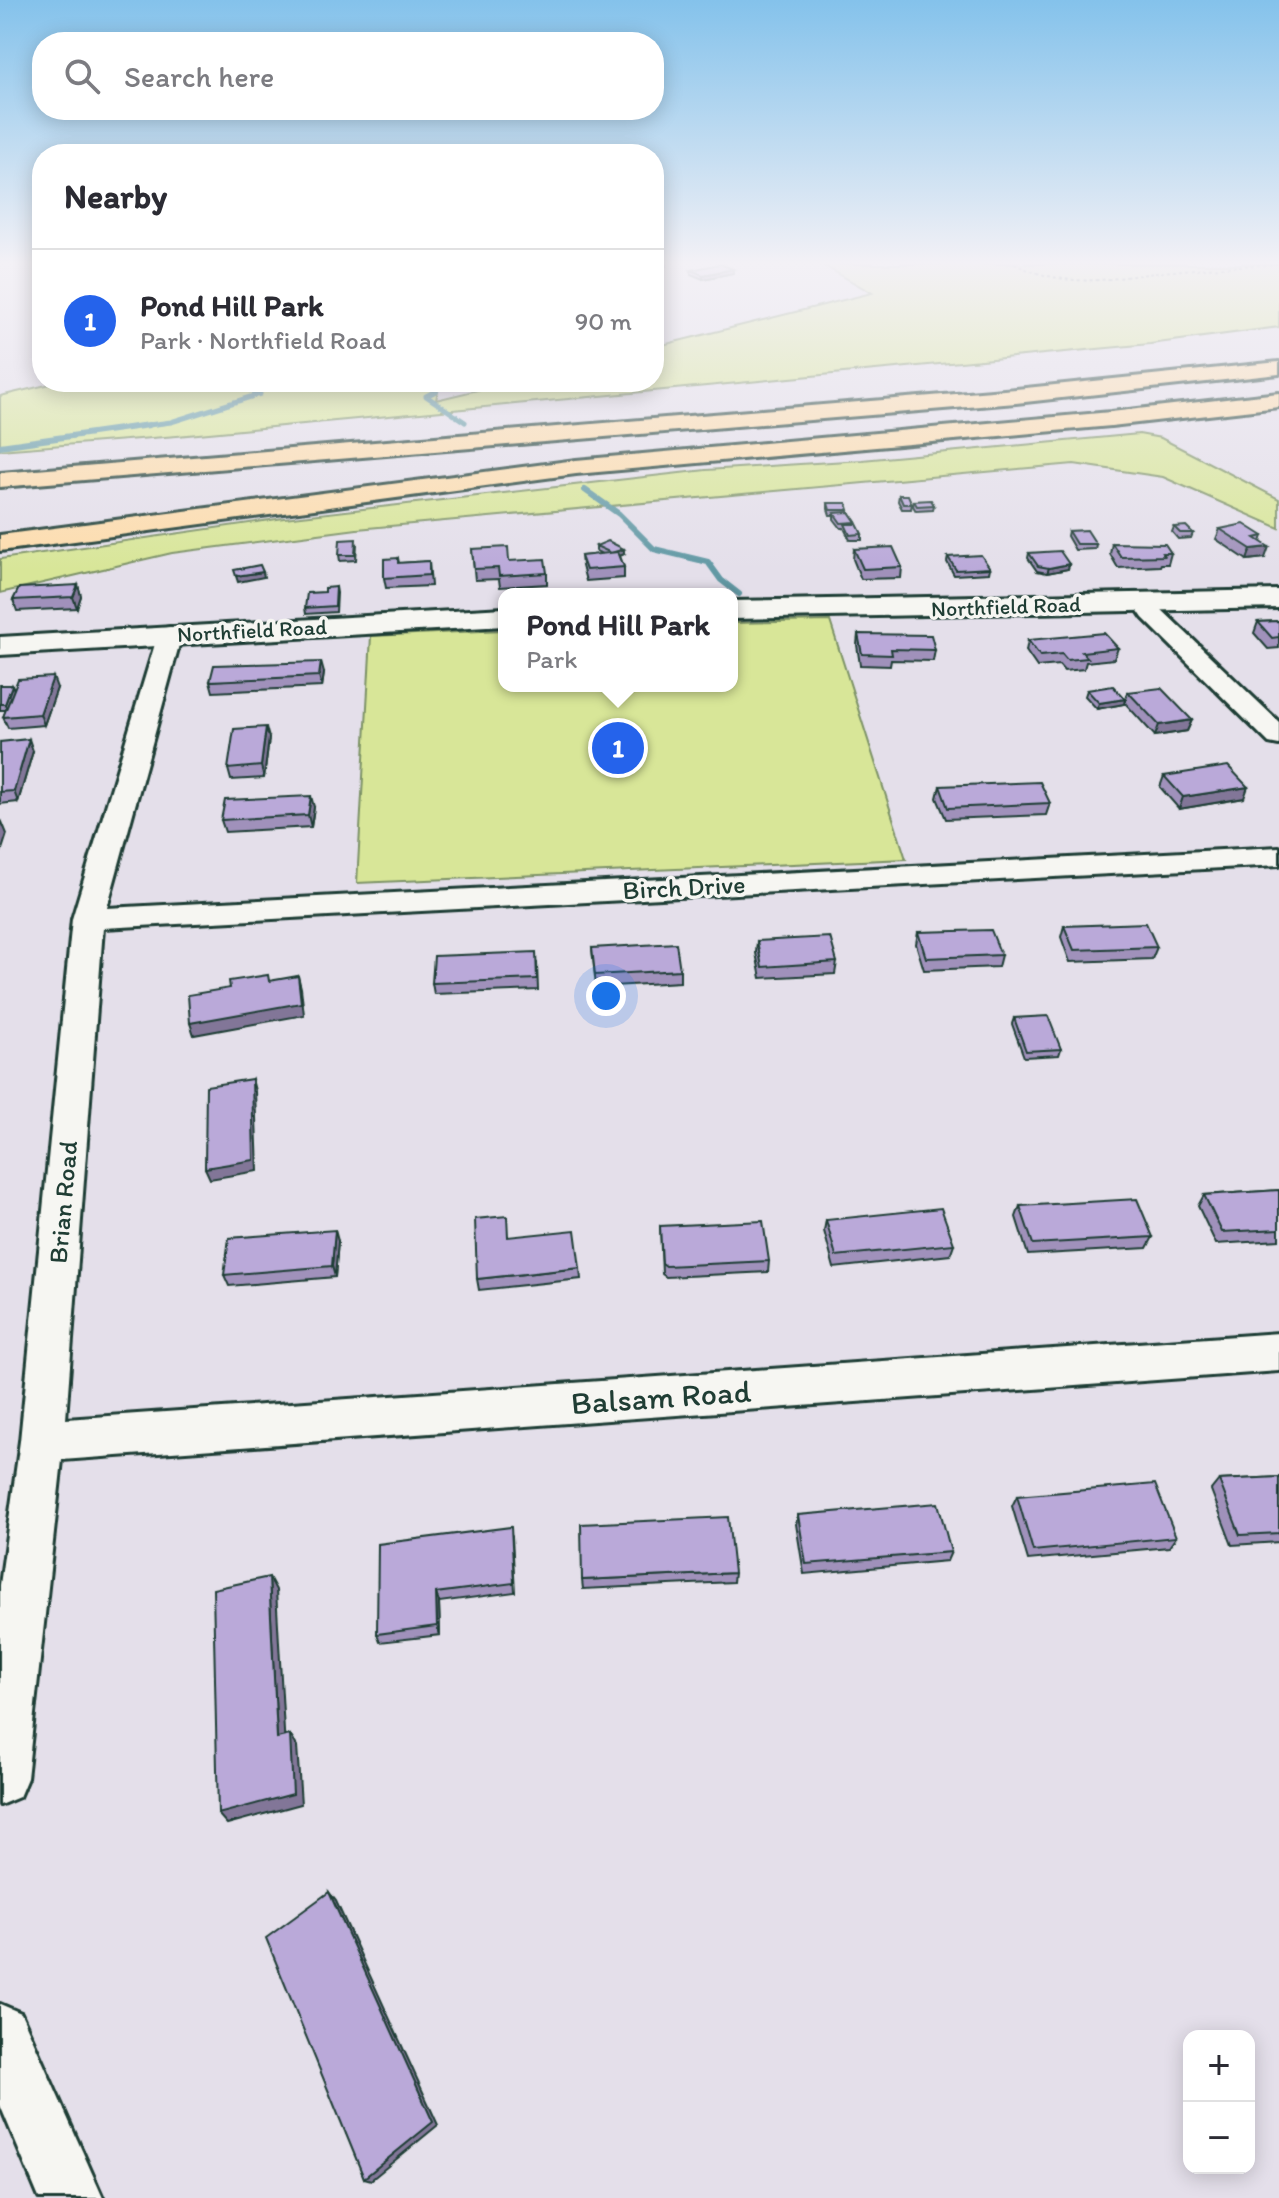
<!DOCTYPE html>
<html lang="en">
<head>
<meta charset="utf-8">
<style>
  body { margin:0; font-family:Itim,sans-serif; background:#f2f2f3; color:#2b2b33 }
  .controls { position:absolute; right:24px; bottom:24px; display:grid; overflow:hidden; border-radius:16px; box-shadow:0 4px 20px #0003 }
  .controls button { width:72px; height:72px; display:grid; place-items:center; padding:0; border:0; border-bottom:2px solid #e1e1e2; background:#fff; color:#2b2b33; font:40px sans-serif }
  .you { position:absolute; left:606px; top:996px; width:28px; height:28px; margin:-20px; border:6px solid #fff; border-radius:50%; background:#1a73e8; box-shadow:0 0 0 12px #1a73e833 }
  .badge { display:grid; place-items:center; width:52px; height:52px; border-radius:50%; background:#2563eb; color:#fff; font-size:26px; font-weight:700 }
  .pin { position:absolute; translate:-50% -50%; border:4px solid #fff; box-shadow:0 2px 8px #0006 }
  .popup { position:absolute; left:498px; top:588px; width:240px; height:104px; box-sizing:border-box; display:grid; place-content:center; border-radius:16px; background:#fff; filter:drop-shadow(0 2px 6px #0005); font-size:26px; white-space:nowrap; color:#7c7c81 }
  .popup b { font-size:30px; color:#2b2b33 }
  .popup::after { content:''; position:absolute; left:50%; top:100%; margin-left:-16px; border:16px solid transparent; border-top-color:#fff }
  .list { margin:0; padding:0; list-style:none }
  h2 { display:flex; justify-content:space-between; align-items:center; height:104px; margin:0; padding:0 32px; font-size:34px }
  h2 small { font-size:26px; font-weight:400; color:#7c7c81 }
  .list li { display:grid; grid-template-columns:52px 1fr auto; gap:24px; align-items:center; box-sizing:border-box; height:144px; padding:0 32px; border-top:2px solid #e1e1e2 }
  .list b { display:block; font-size:30px; white-space:nowrap }
  .list p { margin:0; font-size:26px; white-space:nowrap; color:#7c7c81 }
  .list em { font-size:26px; font-style:normal; color:#7c7c81 }
  .icon { flex:none; width:44px; height:44px; fill:none; stroke:currentColor; stroke-width:2; stroke-linecap:round; stroke-linejoin:round }
  .map { position:relative; flex:none; width:1279px; height:2198px; overflow:hidden }
  .search { position:absolute; background:#fff; box-shadow:0 4px 20px #0003; left:32px; top:32px; width:632px; height:88px; display:flex; align-items:center; gap:20px; box-sizing:border-box; padding:0 28px; border-radius:32px; color:#7c7c81; font-size:30px }
  .panel { position:absolute; background:#fff; box-shadow:0 4px 20px #0003; left:32px; top:144px; width:632px; height:248px; border-radius:32px }
  .map>svg:first-child { display:block }
</style>
</head>
<body>
<div class="map">
<svg width="1279" height="2198" viewBox="0 0 1279 2198">
  <rect width="100%" height="100%" fill="#e4dfea"/>
  <filter id="ink" filterUnits="userSpaceOnUse"><feTurbulence type="fractalNoise" baseFrequency=".0125" numOctaves="2"/><feDisplacementMap in="SourceGraphic" scale="16" xChannelSelector="R" yChannelSelector="G"/><feConvolveMatrix kernelMatrix="1 2 1 2 8 2 1 2 1" color-interpolation-filters="sRGB"/></filter>
  <g filter="url(#ink)">
    <g fill="#d8e698" stroke="#7c9266" stroke-width="2">
      <polygon points="821,264 1279,264 1279,327 1150,344 177,436 0,450 0,396 59,382 440,382 436,400 511,382 654,382 654,347 872,293"/>
      <polygon points="1139,434 1161,438 1279,499 1279,528 1163,477 1074,464 357,529 172,553 0,593 0,559 284,518 706,470 862,460"/>
      <polygon points="830,621 906,859 357,883 371,636 504,630 504,686 732,686 732,623"/>
    </g>
    <g fill="none" stroke-linecap="round" stroke-linejoin="round">
      <g stroke="#6299a4" stroke-width="5">
        <polyline points="443,382 436,391 426,396 465,422"/>
        <polyline points="134,427 171,422 260,394 244,388 246,382"/>
      </g>
      <g stroke="#6299a4" stroke-width="6">
        <polyline points="0,446 149,425"/>
        <polyline points="585,490 619,514 654,549 708,562 721,580 739,594"/>
      </g>
      <g stroke="#1f3d34" stroke-width="6">
        <g id="minor">
          <polygon points="1144,595 1152,597 1160,608 1279,722 1279,745 1269,743 1143,618 1132,602 1136,597"/>
          <polygon points="170,627 179,629 182,634 107,908 1279,847 1279,865 103,928 66,1419 1279,1333 1279,1371 62,1460 27,1778 19,1797 0,1805 0,1585 20,1441 72,919 158,634 161,629"/>
          <polygon points="0,2004 21,2013 103,2198 39,2198 0,2105"/>
        </g>
      </g>
      <g stroke="#1f3d34" stroke-width="6">
        <g id="tertiary">
          <polygon points="1279,590 1279,608 732,619 732,601"/>
          <polygon points="504,608 504,626 0,655 0,637"/>
        </g>
      </g>
      <g stroke="#1f3d34" stroke-width="6">
        <g id="motorway">
          <polygon points="1279,362 1279,374 1016,403 0,487 0,473 1016,389"/>
          <polygon points="1279,393 1279,407 1111,426 576,474 0,551 0,535 576,460 1111,412"/>
        </g>
      </g>
      <path stroke="#1f3d34" stroke-width="2" stroke-dasharray="3 3" stroke-linecap="butt" d="M1014,264C1077,292 1109,277 1173,271C1208,267 1244,266 1279,264"/>
      <use href="#minor" fill="#f6f6f2" fill-rule="evenodd"/>
      <use href="#tertiary" fill="#f6f6f2" fill-rule="evenodd"/>
      <use href="#motorway" fill="#fddcac" fill-rule="evenodd"/>
    </g>
    <g fill="#a091bb" stroke="#1f3d34" stroke-width="2">
      <polygon points="733,269 733,273 703,279 691,274 691,270"/>
      <polygon points="899,495 912,504 911,509 902,509 898,501"/>
      <polygon points="914,501 934,505 933,510 916,511 913,506"/>
      <polygon points="828,503 849,510 849,512 856,522 856,524 862,534 862,540 850,540 844,528 841,528 834,519 834,515 830,515 828,509"/>
      <polygon points="1174,527 1193,533 1191,538 1178,539 1172,532"/>
      <polygon points="1220,529 1263,536 1261,542 1265,558 1247,560 1216,539"/>
      <polygon points="1068,531 1096,544 1095,549 1075,550 1067,536"/>
      <polygon points="1112,543 1171,553 1168,564 1161,564 1160,566 1118,568 1110,554"/>
      <polygon points="357,544 356,560 340,561 339,555"/>
      <polygon points="596,546 624,554 620,556 624,567 624,578 586,581 582,566 581,556 602,554 596,551"/>
      <polygon points="472,549 547,573 547,584 500,587 499,579 475,580"/>
      <polygon points="854,549 902,567 901,578 861,579 853,559"/>
      <polygon points="1029,553 1069,564 1068,569 1047,573 1037,571 1028,558"/>
      <polygon points="948,557 990,568 989,573 954,575 947,562"/>
      <polygon points="398,558 399,563 429,561 431,586 386,588 384,578"/>
      <polygon points="78,585 81,596 77,608 17,611 13,600"/>
      <polygon points="336,587 337,593 336,612 306,614 305,608 325,592"/>
      <polygon points="1279,621 1279,648 1268,649 1254,633 1258,622"/>
      <polygon points="858,634 935,650 933,661 891,660 890,666 860,665 857,645"/>
      <polygon points="1028,640 1118,648 1114,659 1086,662 1084,669 1064,671 1059,665 1037,667 1026,651"/>
      <polygon points="324,673 322,687 213,692 210,681"/>
      <polygon points="0,685 12,685 14,689 57,688 44,725 8,728 3,717 6,710 0,710"/>
      <polygon points="1087,690 1124,704 1097,709 1085,696"/>
      <polygon points="1128,692 1192,720 1187,731 1155,736 1125,703"/>
      <polygon points="269,738 264,778 231,780 228,769"/>
      <polygon points="0,742 33,751 18,802 0,804"/>
      <polygon points="1164,776 1244,798 1179,809 1160,787"/>
      <polygon points="940,786 1050,803 1046,815 946,819 937,798"/>
      <polygon points="314,807 311,827 225,832 221,820"/>
      <polygon points="1064,926 1157,947 1152,959 1070,962 1061,937"/>
      <polygon points="918,932 1001,955 998,967 924,970 916,944"/>
      <polygon points="757,941 837,962 835,974 761,978 756,953"/>
      <polygon points="592,948 680,970 680,982 596,987"/>
      <polygon points="537,963 538,990 434,994 432,983"/>
      <polygon points="1014,1018 1061,1049 1059,1055 1024,1057 1012,1024"/>
      <polygon points="1279,1190 1279,1240 1216,1244 1198,1206 1204,1195"/>
      <polygon points="1020,1206 1153,1237 1147,1248 1028,1255 1016,1217"/>
      <polygon points="826,1220 954,1244 950,1255 834,1268 824,1231"/>
      <polygon points="660,1226 769,1261 768,1272 666,1277 662,1274"/>
      <polygon points="338,1241 335,1277 229,1286 224,1275"/>
      <polygon points="580,1268 581,1279 479,1290 477,1279"/>
      <polygon points="1279,1477 1279,1542 1232,1545 1211,1490 1219,1480"/>
      <polygon points="1017,1496 1176,1537 1169,1547 1028,1560 1012,1506"/>
      <polygon points="798,1515 951,1552 947,1561 804,1574 796,1524"/>
      <polygon points="512,1537 515,1592 439,1602 440,1635 380,1642 377,1634"/>
      <polygon points="734,1573 733,1582 583,1589 582,1580"/>
    </g>
    <g fill="#827698" stroke="#1f3d34" stroke-width="2">
      <polygon points="654,264 666,264 666,266 654,267"/>
      <polygon points="733,269 733,273 703,279 703,275"/>
      <polygon points="1269,547 1265,558 1247,560 1251,549"/>
      <polygon points="624,549 624,554 612,559 612,554"/>
      <polygon points="1069,564 1068,569 1047,573 1049,568"/>
      <polygon points="263,572 264,577 238,582 236,576"/>
      <polygon points="78,585 81,596 77,608 73,597"/>
      <polygon points="321,662 324,673 322,687 319,676"/>
      <polygon points="53,677 57,688 44,725 40,714"/>
      <polygon points="12,685 14,690 7,710 5,704"/>
      <polygon points="1125,699 1124,704 1097,709 1099,703"/>
      <polygon points="1192,720 1187,731 1155,736 1159,725"/>
      <polygon points="266,727 269,738 264,778 261,766"/>
      <polygon points="29,739 33,751 18,802 14,791"/>
      <polygon points="1248,787 1244,798 1179,809 1183,797"/>
      <polygon points="311,796 314,807 311,827 308,815"/>
      <polygon points="2,822 7,834 0,856 0,827"/>
      <polygon points="298,976 301,988 304,1015 194,1035 190,1023"/>
      <polygon points="252,1079 255,1091 258,1171 210,1179 205,1168"/>
      <polygon points="335,1230 338,1241 335,1277 332,1266"/>
      <polygon points="269,1577 276,1590 285,1749 277,1738"/>
      <polygon points="436,1593 439,1602 440,1635 437,1626"/>
      <polygon points="290,1735 297,1746 301,1804 227,1824 218,1814"/>
      <polygon points="329,1892 336,1901 438,2125 371,2180 364,2178"/>
    </g>
    <g fill="#baa9d9" stroke="#1f3d34" stroke-width="2">
      <polygon points="720,264 733,269 703,275 691,270"/>
      <polygon points="899,495 908,495 912,504 903,504"/>
      <polygon points="931,500 934,505 917,506 914,501"/>
      <polygon points="828,503 847,503 849,510 830,510"/>
      <polygon points="849,512 856,522 841,523 834,513"/>
      <polygon points="845,524 857,524 862,534 850,535"/>
      <polygon points="1244,524 1263,536 1255,538 1269,547 1251,549 1220,529"/>
      <polygon points="1186,526 1193,533 1180,533 1174,527"/>
      <polygon points="1087,530 1096,544 1076,544 1068,531"/>
      <polygon points="356,539 355,555 339,555 340,540"/>
      <polygon points="608,541 624,549 611,553 596,546"/>
      <polygon points="1112,543 1165,544 1171,553 1162,553 1164,556 1121,557"/>
      <polygon points="508,547 509,561 545,559 547,573 499,576 498,568 474,569 472,549"/>
      <polygon points="893,547 902,567 863,569 854,549"/>
      <polygon points="1060,551 1069,564 1049,568 1038,566 1029,553"/>
      <polygon points="618,552 624,567 586,570 581,556"/>
      <polygon points="981,555 990,568 956,570 948,557"/>
      <polygon points="398,558 398,563 429,561 429,575 384,578 384,559"/>
      <polygon points="260,565 263,572 236,576 234,570"/>
      <polygon points="78,585 73,597 13,600 19,588"/>
      <polygon points="336,587 335,606 305,608 307,593 325,592 325,588"/>
      <polygon points="1279,621 1279,637 1272,638 1258,622"/>
      <polygon points="1104,633 1118,648 1082,652 1088,658 1067,660 1062,654 1040,656 1028,640"/>
      <polygon points="858,634 931,635 935,650 891,649 892,655 862,654"/>
      <polygon points="321,662 319,676 210,681 214,665"/>
      <polygon points="53,677 40,714 3,717 18,679"/>
      <polygon points="0,685 12,685 5,704 0,704"/>
      <polygon points="1113,686 1125,699 1099,703 1087,690"/>
      <polygon points="1161,688 1192,720 1159,725 1128,692"/>
      <polygon points="266,727 261,766 228,769 234,729"/>
      <polygon points="29,739 14,791 0,792 0,742"/>
      <polygon points="1228,766 1248,787 1183,797 1164,776"/>
      <polygon points="1040,782 1050,803 948,808 940,786"/>
      <polygon points="311,796 308,815 221,820 225,800"/>
      <polygon points="1146,923 1157,947 1074,950 1064,926"/>
      <polygon points="991,930 1001,955 926,958 918,932"/>
      <polygon points="830,937 837,962 762,967 757,941"/>
      <polygon points="676,943 680,970 595,975 592,948"/>
      <polygon points="536,952 537,979 432,983 434,956"/>
      <polygon points="268,975 269,981 298,976 301,1003 190,1023 188,995 230,988 229,981"/>
      <polygon points="1048,1016 1061,1049 1026,1051 1014,1018"/>
      <polygon points="252,1079 254,1160 205,1168 206,1086"/>
      <polygon points="1279,1190 1279,1229 1222,1232 1204,1195"/>
      <polygon points="1137,1199 1153,1237 1033,1244 1020,1206"/>
      <polygon points="941,1208 954,1244 836,1256 826,1220"/>
      <polygon points="507,1216 508,1237 575,1230 580,1268 477,1279 475,1219"/>
      <polygon points="763,1221 769,1261 666,1266 662,1263 660,1226"/>
      <polygon points="335,1230 332,1266 224,1275 229,1238"/>
      <polygon points="1279,1477 1279,1533 1240,1535 1219,1480"/>
      <polygon points="1155,1484 1176,1537 1033,1551 1017,1496"/>
      <polygon points="938,1503 951,1552 806,1564 798,1515"/>
      <polygon points="728,1517 734,1573 582,1580 581,1524"/>
      <polygon points="511,1527 514,1583 436,1593 437,1626 377,1634 378,1544"/>
      <polygon points="269,1577 277,1738 290,1735 293,1794 218,1814 213,1589"/>
      <polygon points="329,1892 433,2122 364,2178 266,1938"/>
    </g>
  </g>
  <linearGradient id="sky" x2="0" y2="1"><stop stop-color="#84c2eb"/><stop offset="0.46" stop-color="#f3f1f6"/><stop offset="1" stop-color="#f3f1f6" stop-opacity="0"/></linearGradient>
  <rect width="1279" height="571" fill="url(#sky)"/>
  <g text-anchor="middle" stroke-width="7" stroke-linejoin="round" paint-order="stroke">
    <g font-size="22" fill="#1f3d34" stroke="#f6f6f2">
      <text transform="translate(1006 606) rotate(-2)" y="8">Northfield Road</text>
      <text transform="translate(252 630) rotate(-3)" y="8">Northfield Road</text>
    </g>
    <g font-size="26" fill="#1f3d34" stroke="#f6f6f2">
      <text transform="translate(684 887) rotate(-3)" y="9">Birch Drive</text>
      <text transform="translate(63 1202) rotate(-85)" y="9">Brian Road</text>
    </g>
    <g font-size="32" fill="#1f3d34" stroke="#f6f6f2">
      <text transform="translate(661 1397) rotate(-4)" y="11">Balsam Road</text>
    </g>
  </g>
</svg>
<div class="controls">
<button>+</button>
<button>−</button>
</div>
<div class="you"></div>
<div class="pin badge" style="left:618px;top:748px">1</div>
<div class="popup"><b>Pond Hill Park</b>Park</div>
<div class="search"><svg class="icon" aria-label="search" viewBox="0 0 24 24"><circle cx="10" cy="10" r="6"/><path d="M15 15l6 6"/></svg>Search here</div>
<section class="panel">
<h2>Nearby<small></small></h2>
<ul class="list">
<li><span class="badge">1</span><div><b>Pond Hill Park</b><p>Park · Northfield Road</p></div><em>90 m</em></li>
</ul>
</section>
</div>
</body>
</html>
